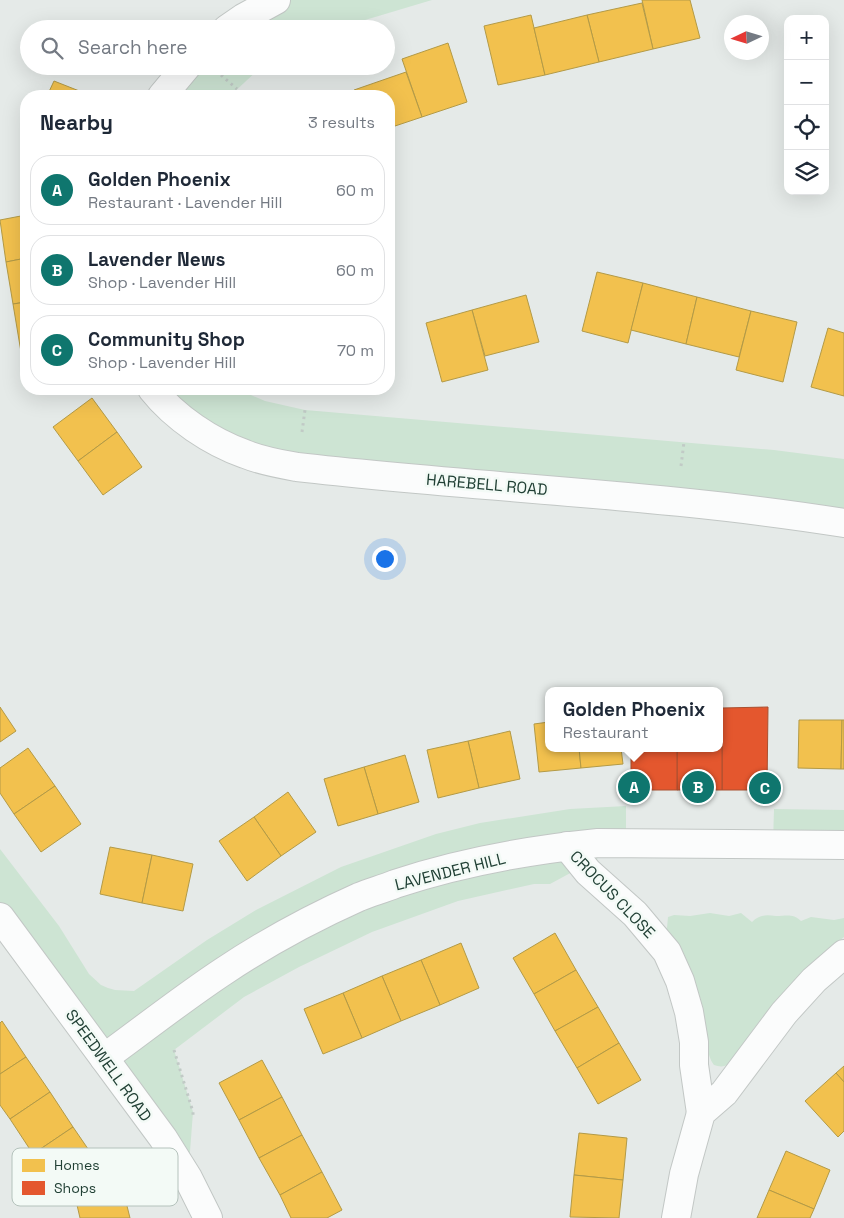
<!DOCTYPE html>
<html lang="en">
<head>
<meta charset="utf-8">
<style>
  body { margin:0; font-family:"Space Grotesk",sans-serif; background:#f2f2f3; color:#1f2937 }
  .controls { position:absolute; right:15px; top:15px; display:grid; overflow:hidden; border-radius:10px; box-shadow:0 5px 20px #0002 }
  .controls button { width:45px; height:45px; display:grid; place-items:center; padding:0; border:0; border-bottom:1px solid #e0e1e3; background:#fff; color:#1f2937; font:25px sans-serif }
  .compass { position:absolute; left:724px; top:15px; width:45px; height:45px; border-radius:50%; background:#fff; box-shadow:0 5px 20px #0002; rotate:266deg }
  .you { position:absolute; left:384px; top:558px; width:18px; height:18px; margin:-12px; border:4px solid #fff; border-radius:50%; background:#1a73e8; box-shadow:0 0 0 8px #1a73e833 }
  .badge { display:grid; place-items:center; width:32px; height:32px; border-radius:50%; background:#0f766e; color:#fff; font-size:16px; font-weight:700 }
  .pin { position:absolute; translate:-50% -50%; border:2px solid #fff; box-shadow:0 1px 5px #0006 }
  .popup { position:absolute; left:545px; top:687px; width:178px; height:65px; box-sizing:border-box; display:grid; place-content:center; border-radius:10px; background:#fff; filter:drop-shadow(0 1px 4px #0005); font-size:16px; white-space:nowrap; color:#747a83 }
  .popup b { font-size:19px; color:#1f2937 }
  .popup::after { content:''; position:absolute; left:50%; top:100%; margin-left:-10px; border:10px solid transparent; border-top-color:#fff }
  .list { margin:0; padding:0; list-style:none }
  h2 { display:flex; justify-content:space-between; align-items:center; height:65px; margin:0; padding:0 20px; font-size:21px }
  h2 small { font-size:16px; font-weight:400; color:#747a83 }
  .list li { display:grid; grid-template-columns:32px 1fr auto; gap:15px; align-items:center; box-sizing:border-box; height:70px; margin:0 10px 10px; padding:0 10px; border:1px solid #e0e1e3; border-radius:20px }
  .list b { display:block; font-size:19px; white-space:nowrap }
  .list p { margin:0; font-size:16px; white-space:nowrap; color:#747a83 }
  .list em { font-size:16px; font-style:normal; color:#747a83 }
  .icon { flex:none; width:28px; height:28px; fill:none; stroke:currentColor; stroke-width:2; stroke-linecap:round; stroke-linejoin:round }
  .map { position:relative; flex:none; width:844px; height:1218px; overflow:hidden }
  .search { position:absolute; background:#fff; box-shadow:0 5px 20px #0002; left:20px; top:20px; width:375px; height:55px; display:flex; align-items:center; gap:12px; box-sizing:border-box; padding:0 18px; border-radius:28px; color:#747a83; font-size:19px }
  .panel { position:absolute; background:#fff; box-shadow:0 5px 20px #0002; left:20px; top:90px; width:375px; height:305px; border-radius:20px }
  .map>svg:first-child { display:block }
</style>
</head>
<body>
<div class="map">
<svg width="844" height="1218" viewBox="0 0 844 1218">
  <rect width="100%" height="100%" fill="#e5eae8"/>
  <g fill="#cde4d3">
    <polygon points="276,0 432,0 335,29 227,29"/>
    <polygon points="187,66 262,66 230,96 162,96"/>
    <polygon points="152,389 237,389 265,401 305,410 774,450 844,459 844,523 262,460"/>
    <polygon points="626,806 626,843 550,884 534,884 458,901 372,932 299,967 244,997 174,1050 193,1112 188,1178 0,917 0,849 59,926 89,974 101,985 108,988 115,990 134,991 207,940 256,910 341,867 436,834 480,823 570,809"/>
    <polygon points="774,809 844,810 844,845 773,843"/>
    <path d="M710,913L729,916L741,913L752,922C760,914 767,915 776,916C786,916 793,913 801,921L811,917L834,920L844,918V937C810,963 782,993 755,1027C748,1036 737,1058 729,1064C724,1067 720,1067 714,1065C704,1053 706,1019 701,1002C692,972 680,952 662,927L667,928L668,917L674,915L690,916Z"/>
  </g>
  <g fill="#f2c14e" stroke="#b39a46">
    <polygon points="642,0 690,0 700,38 653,49"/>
    <polygon points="642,3 653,49 599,62 587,15"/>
    <polygon points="531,15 545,75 498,85 484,26"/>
    <polygon points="587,15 599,62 545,75 534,28"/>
    <polygon points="448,43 467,102 422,117 402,59"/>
    <polygon points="406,72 422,117 389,128 389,96 356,96 354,90"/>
    <polygon points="54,81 92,96 47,96"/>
    <polygon points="26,147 26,161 21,159"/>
    <polygon points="26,215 26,258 6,262 0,220"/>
    <polygon points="26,258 26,302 13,304 6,262"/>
    <polygon points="597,272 643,283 628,343 582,331"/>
    <polygon points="643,283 697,297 686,344 631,330"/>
    <polygon points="526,295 539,342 485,356 472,310"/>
    <polygon points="697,297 751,311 739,357 686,344"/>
    <polygon points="26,302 26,345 20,346 13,304"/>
    <polygon points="472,310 488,370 442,382 426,323"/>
    <polygon points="751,311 797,322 783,382 736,370"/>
    <polygon points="828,328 844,333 844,396 811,387"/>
    <polygon points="26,345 26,382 20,346"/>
    <polygon points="92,398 117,432 78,461 53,427"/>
    <polygon points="117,432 142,467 103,495 78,461"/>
    <polygon points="0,707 16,731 0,742"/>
    <polygon points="799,720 842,720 841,769 798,768"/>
    <polygon points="842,720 844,720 844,769 841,769"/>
    <polygon points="549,722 549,748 579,748 581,768 539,772 534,724"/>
    <polygon points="510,731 520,779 479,788 468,741"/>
    <polygon points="468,741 479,788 438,798 427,750"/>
    <polygon points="28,748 55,786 14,814 0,793 0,768"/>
    <polygon points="579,748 621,748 623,764 581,768"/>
    <polygon points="405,755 419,802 378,814 364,767"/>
    <polygon points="364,767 378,814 338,826 324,779"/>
    <polygon points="55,786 81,824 41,852 14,814"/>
    <polygon points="288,792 316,832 281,856 254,817"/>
    <polygon points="254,817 281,856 247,881 219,841"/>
    <polygon points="110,847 152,855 142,903 100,894"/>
    <polygon points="152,855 193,864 183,911 142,903"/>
    <polygon points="555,933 576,970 534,994 513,958"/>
    <polygon points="461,943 479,988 440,1005 421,960"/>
    <polygon points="421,960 440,1005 401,1021 382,976"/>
    <polygon points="576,970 598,1007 555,1031 534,994"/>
    <polygon points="382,976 401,1021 362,1038 343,993"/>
    <polygon points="343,993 362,1038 323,1054 304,1009"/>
    <polygon points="598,1007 619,1043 577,1068 555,1031"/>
    <polygon points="2,1021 26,1057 0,1074 0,1023"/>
    <polygon points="619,1043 641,1080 598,1104 577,1068"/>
    <polygon points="26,1057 50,1092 10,1119 0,1105 0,1074"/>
    <polygon points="262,1060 282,1097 239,1120 219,1083"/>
    <polygon points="844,1066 844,1082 836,1073"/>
    <polygon points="836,1073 844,1082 844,1131 838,1137 805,1101"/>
    <polygon points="50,1092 73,1127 33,1154 10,1119"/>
    <polygon points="282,1097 302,1135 259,1158 239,1120"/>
    <polygon points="73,1127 97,1162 57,1189 33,1154"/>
    <polygon points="579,1133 627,1138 623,1180 574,1175"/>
    <polygon points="302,1135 322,1172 280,1195 259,1158"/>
    <polygon points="786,1151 830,1170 814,1209 769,1190"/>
    <polygon points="322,1172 342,1210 327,1218 291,1218 280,1195"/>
    <polygon points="574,1175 623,1180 619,1218 570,1217"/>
    <polygon points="769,1190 814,1209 810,1218 757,1218"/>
    <polygon points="124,1194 130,1218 80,1218 77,1205"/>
  </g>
  <g fill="#e4572e" stroke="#aa5030">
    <polygon points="768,707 767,790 722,790 722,708"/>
    <polygon points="719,708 722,708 722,790 677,790 677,748 719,748"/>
    <rect x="631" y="748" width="46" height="42"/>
  </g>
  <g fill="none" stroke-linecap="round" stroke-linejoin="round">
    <g stroke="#c2c7c5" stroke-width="30">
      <g id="minor">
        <polyline points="227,29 243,18 276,0"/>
        <polyline points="162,96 187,66"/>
        <path d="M152,389C175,418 211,442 245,454C262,461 280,464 297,467C479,488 663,494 844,523"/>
        <polyline points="567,846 588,872 635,914 667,952 680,981 689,1012 694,1042 694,1065 701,1113"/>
        <polyline points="0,917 163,1138 188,1178 208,1218"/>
        <path d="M104,1058C144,1029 183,998 224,971C266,943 312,918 359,897C371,892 383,889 395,884C461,862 529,850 598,843L844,845"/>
        <polyline points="676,1218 684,1174 701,1113 724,1093 784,1013 814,980 844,954"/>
      </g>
    </g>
    <g stroke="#c1cac6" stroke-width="3" stroke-dasharray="2.5 4" stroke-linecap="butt">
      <polyline points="221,75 237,89"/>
      <polyline points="302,432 305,410"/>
      <polyline points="681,466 684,442"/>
      <polyline points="174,1050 193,1112 193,1116"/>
    </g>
    <use href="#minor" stroke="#fbfcfc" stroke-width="28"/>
  </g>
  <g text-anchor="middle" stroke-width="5" stroke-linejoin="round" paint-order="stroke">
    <g font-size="16" fill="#214035" stroke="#f3faf6">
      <text transform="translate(487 484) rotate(5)" y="6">HAREBELL ROAD</text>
      <text transform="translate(450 871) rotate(-14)" y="6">LAVENDER HILL</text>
      <text transform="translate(613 894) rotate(46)" y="6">CROCUS CLOSE</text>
      <text transform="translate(109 1065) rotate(54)" y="6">SPEEDWELL ROAD</text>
    </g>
  </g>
  <rect x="12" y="1148" width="166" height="58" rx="8" fill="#f3faf6" stroke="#b4c2bc" stroke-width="1"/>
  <rect x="22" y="1159" width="23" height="13" fill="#f2c14e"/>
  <rect x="22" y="1181" width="23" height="14" fill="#e4572e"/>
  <g font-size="14" fill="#214035">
    <text x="54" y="1170">Homes</text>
    <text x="54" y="1193">Shops</text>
  </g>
</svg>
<div class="controls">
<button>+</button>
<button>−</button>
<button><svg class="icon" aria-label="locate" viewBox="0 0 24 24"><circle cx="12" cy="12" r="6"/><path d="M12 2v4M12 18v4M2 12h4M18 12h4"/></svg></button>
<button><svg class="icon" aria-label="layers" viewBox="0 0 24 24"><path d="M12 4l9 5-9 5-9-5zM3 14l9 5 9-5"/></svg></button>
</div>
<svg class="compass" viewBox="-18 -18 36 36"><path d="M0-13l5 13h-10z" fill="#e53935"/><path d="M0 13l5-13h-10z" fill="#747a83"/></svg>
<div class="you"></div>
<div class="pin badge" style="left:634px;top:787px">A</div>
<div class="popup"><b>Golden Phoenix</b>Restaurant</div>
<div class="pin badge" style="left:698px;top:787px">B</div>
<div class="pin badge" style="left:765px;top:788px">C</div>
<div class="search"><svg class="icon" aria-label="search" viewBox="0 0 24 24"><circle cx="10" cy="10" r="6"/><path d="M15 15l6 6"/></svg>Search here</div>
<section class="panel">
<h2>Nearby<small>3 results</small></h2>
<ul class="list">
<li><span class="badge">A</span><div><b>Golden Phoenix</b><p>Restaurant · Lavender Hill</p></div><em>60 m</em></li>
<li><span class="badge">B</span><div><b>Lavender News</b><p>Shop · Lavender Hill</p></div><em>60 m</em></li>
<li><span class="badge">C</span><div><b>Community Shop</b><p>Shop · Lavender Hill</p></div><em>70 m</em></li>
</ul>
</section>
</div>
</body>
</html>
